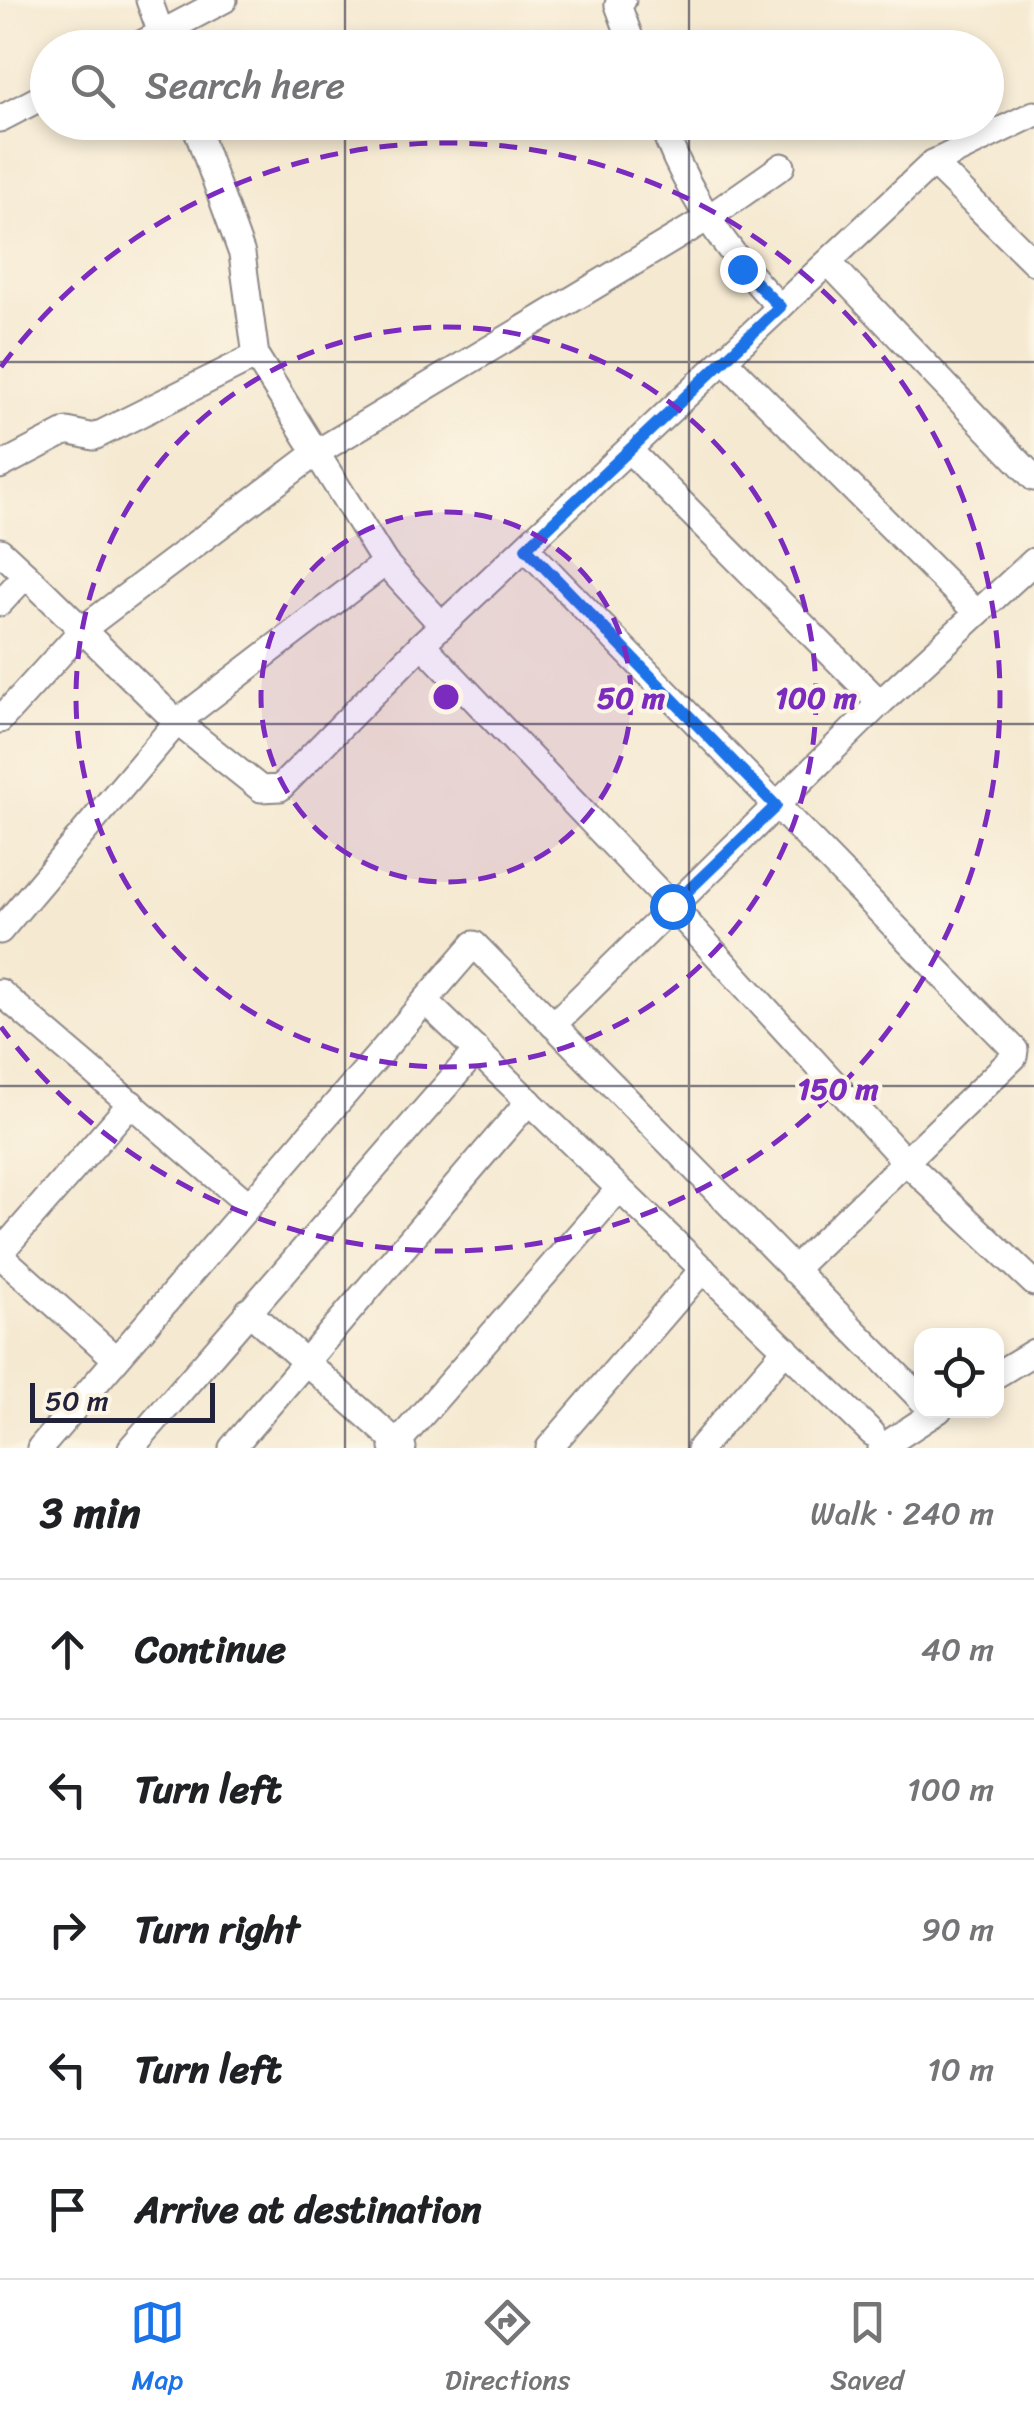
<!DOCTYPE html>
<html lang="en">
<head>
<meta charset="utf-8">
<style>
  body { margin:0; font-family:Sriracha,sans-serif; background:#f6f6f6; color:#202124 }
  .controls { position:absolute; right:30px; bottom:30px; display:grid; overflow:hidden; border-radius:20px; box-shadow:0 5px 15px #0003 }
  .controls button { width:90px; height:90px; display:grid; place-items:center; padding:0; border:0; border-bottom:2px solid #e0e0e0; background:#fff; color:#202124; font:50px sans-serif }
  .scale { position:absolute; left:30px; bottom:25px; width:185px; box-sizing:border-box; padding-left:10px; border:5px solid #22223b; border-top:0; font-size:28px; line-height:35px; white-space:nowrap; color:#22223b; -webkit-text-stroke:8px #fcf5e5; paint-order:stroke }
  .stop { position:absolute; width:30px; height:30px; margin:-22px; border:8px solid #1a73e8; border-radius:50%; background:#fff }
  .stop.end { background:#1a73e8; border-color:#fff; box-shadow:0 2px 10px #0008 }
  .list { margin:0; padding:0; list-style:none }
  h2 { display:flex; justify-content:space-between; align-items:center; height:130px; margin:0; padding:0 40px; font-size:42px }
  h2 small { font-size:32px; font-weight:400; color:#757577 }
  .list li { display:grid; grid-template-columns:65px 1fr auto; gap:30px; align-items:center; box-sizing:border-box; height:140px; padding:0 40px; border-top:2px solid #e0e0e0 }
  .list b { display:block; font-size:38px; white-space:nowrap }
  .list em { font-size:32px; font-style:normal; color:#757577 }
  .icon { flex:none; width:55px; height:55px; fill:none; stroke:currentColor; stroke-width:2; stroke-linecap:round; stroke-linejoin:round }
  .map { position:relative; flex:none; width:1034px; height:1448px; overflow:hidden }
  .search { position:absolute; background:#fff; box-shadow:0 5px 15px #0003; left:30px; right:30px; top:30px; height:110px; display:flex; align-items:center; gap:25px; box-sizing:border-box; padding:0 35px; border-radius:55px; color:#757577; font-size:38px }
  .sheet { height:830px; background:#fff }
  nav { display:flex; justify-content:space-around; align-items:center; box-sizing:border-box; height:140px; border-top:2px solid #e0e0e0; background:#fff; font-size:28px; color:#757577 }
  nav a { display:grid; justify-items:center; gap:5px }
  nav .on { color:#1a73e8 }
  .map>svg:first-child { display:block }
</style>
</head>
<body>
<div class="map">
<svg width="1034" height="1448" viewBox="0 0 1034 1448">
  <rect width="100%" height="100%" fill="#fcf5e5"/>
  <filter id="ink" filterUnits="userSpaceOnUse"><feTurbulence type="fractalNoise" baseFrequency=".01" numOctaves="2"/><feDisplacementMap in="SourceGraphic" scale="20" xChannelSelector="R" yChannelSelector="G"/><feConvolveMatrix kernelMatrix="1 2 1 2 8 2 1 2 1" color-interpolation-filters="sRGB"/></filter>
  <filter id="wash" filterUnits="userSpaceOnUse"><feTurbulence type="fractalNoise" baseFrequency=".0048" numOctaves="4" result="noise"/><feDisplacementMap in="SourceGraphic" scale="40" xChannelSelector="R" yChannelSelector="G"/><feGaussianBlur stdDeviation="2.25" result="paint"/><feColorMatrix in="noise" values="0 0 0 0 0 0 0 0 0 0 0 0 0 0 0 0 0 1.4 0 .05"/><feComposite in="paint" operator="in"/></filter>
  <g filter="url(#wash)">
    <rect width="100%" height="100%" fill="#f5e9d1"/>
  </g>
  <g filter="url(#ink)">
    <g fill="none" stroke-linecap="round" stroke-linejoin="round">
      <g stroke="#8c8686" stroke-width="29">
        <g id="minor">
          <polyline points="149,0 166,47"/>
          <polyline points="623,0 618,5 634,48"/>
          <polyline points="133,48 224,0"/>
          <polyline points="0,119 48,94"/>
          <polyline points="194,122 242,254 256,356 385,563 442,625"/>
          <path d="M661,122C687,194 726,253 780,307"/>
          <polyline points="933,163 1034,114"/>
          <polyline points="829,263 1034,478"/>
          <polyline points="726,362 977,613"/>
          <polyline points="630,451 880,703"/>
          <polyline points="0,466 67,431 94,437 256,356"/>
          <polyline points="526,548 1015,1050 1014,1057 793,1270"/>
          <polyline points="0,551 26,575 0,603"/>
          <polyline points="26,575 177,722 261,789 280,788 422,644 933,163 1034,262"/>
          <polyline points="422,644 672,906 905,1161 1034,1283"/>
          <polyline points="0,720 83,629 316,453 708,218 782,166"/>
          <polyline points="0,931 177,722 385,563"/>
          <polyline points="0,992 248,1204"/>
          <polyline points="425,1001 872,1433"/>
          <polyline points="553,1025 880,703 1034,561"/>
          <polyline points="0,1253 131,1103"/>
          <polyline points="0,1255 116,1359"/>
          <polyline points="248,1311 403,1448"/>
          <polyline points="996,1375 1034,1352"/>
          <polyline points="40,1448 474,944 922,1400"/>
          <polyline points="131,1448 477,1050"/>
          <polyline points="232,1448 529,1101"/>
          <polyline points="393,1448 619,1189"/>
          <polyline points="549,1448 703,1269"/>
          <polyline points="700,1448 786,1349"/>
          <polyline points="881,1448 939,1410"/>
        </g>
      </g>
      <use href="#minor" stroke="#fff" stroke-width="25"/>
    </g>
  </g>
  <g fill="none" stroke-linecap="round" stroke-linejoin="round" filter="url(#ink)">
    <polyline stroke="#1a73e8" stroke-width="12" points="672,906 776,806 526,548 780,307 742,269"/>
  </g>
  <path fill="none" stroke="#22223b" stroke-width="2.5" stroke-opacity="0.55" d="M345,0V48M689,0V48M345,122V1448M689,122V1448M0,362H1034M0,724H1034M0,1086H1034"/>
  <circle cx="446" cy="697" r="185" fill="#7b2cbf" fill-opacity=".12"/>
  <g fill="none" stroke="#7b2cbf" stroke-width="5" stroke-dasharray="18 12">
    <circle cx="446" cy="697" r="185"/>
    <circle cx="446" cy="697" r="370"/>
    <path d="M1 367A554 554 0 1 1 1 1027"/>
  </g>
  <circle cx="446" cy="697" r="15" fill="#7b2cbf" stroke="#fcf5e5" stroke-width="5"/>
  <g font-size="30" text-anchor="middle" font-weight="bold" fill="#7b2cbf" stroke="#fcf5e5" stroke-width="8" stroke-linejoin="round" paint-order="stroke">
    <text x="631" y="708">50 m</text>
    <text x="816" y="708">100 m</text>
    <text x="838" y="1099">150 m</text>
  </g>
</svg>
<div class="controls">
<button><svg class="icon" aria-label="locate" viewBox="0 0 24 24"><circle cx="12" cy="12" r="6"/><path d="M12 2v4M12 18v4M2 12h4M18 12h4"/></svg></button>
</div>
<div class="scale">50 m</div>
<div class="stop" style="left:672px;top:906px"></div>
<div class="stop end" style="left:742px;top:269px"></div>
<div class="search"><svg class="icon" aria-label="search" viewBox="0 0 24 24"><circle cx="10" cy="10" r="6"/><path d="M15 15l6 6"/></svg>Search here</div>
</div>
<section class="sheet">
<h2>3 min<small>Walk · 240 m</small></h2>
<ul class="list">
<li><svg class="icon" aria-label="ahead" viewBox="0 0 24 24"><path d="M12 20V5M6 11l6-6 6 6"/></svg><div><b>Continue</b></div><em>40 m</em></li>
<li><svg class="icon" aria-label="left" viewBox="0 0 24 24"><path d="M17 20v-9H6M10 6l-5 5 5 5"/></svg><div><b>Turn left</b></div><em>100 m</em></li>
<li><svg class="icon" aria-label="right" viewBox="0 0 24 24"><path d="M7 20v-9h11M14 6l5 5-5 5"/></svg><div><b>Turn right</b></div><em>90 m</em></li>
<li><svg class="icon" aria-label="left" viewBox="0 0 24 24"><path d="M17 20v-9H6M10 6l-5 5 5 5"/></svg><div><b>Turn left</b></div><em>10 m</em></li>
<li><svg class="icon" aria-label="arrive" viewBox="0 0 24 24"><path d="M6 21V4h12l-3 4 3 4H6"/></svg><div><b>Arrive at destination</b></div></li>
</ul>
</section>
<nav>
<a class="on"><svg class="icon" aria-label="map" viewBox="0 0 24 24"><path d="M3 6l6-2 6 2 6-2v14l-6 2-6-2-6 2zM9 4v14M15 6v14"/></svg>Map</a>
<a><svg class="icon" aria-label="directions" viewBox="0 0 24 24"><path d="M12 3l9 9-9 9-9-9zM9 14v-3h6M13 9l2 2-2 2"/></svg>Directions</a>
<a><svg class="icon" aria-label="saved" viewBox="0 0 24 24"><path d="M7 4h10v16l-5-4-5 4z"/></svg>Saved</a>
</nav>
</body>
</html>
